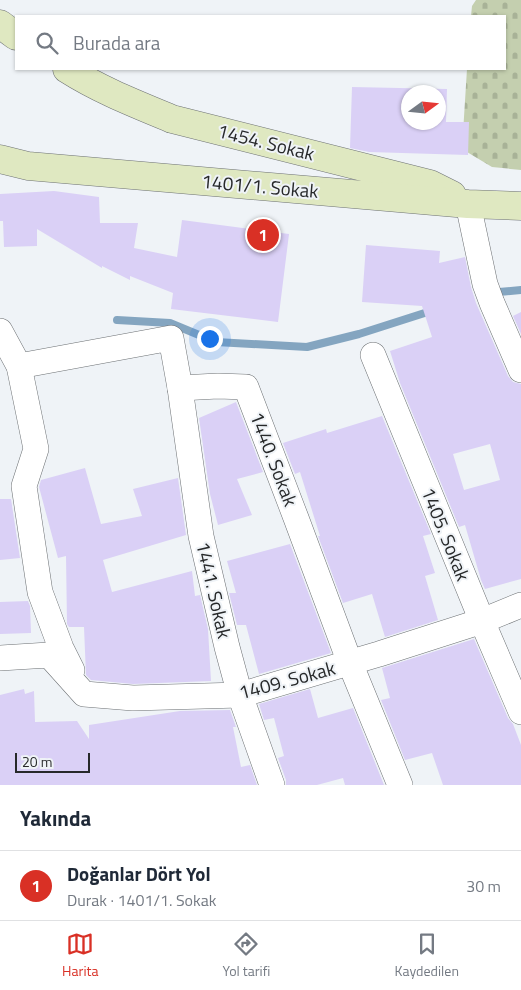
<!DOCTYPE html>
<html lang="tr">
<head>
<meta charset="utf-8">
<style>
	:root { --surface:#fff; --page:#f2f2f3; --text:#1f2937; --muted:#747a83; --line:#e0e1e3; --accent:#d93025 }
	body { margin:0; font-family:"Titillium Web",sans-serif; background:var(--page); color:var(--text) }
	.compass { position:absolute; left:401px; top:85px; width:45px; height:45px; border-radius:50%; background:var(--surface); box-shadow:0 1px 4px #0004; rotate:75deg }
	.scale { position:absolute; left:15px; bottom:12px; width:75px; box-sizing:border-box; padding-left:5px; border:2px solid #27292a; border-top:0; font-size:14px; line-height:18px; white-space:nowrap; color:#27292a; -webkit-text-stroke:4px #eff3f7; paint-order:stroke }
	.you { position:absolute; left:209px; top:338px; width:18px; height:18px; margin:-12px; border:4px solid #fff; border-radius:50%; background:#1a73e8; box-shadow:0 0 0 8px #1a73e833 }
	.badge { display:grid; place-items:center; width:32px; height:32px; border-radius:50%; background:var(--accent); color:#fff; font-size:16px; font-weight:700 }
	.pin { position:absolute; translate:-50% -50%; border:2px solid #fff; box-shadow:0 1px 5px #0006 }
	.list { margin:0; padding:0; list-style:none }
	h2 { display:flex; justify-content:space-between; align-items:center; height:65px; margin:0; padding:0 20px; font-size:21px }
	h2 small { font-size:16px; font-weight:400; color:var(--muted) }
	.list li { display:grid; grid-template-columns:32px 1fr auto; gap:15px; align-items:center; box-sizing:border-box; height:70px; padding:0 20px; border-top:1px solid var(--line) }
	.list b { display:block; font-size:19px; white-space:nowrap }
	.list p { margin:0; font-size:16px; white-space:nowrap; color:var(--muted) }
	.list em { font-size:16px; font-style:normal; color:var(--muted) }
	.icon { flex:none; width:28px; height:28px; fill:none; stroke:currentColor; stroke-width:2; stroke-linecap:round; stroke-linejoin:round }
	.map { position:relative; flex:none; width:521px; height:785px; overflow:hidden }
	.search { position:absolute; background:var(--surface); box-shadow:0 1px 4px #0004; left:15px; right:15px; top:15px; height:55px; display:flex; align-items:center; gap:12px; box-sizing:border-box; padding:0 18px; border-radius:0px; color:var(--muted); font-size:19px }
	.sheet { height:135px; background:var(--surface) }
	nav { display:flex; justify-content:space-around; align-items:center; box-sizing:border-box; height:70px; border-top:1px solid var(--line); background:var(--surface); font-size:14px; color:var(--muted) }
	nav a { display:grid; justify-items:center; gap:2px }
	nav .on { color:var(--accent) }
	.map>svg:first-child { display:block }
</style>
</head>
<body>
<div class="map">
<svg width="521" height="785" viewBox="0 0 521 785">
	<defs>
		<pattern id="cemetery-stones" width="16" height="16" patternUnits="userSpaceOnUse" patternTransform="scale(1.25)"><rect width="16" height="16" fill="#c4cfaf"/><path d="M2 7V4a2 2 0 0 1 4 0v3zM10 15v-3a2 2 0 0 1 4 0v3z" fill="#a8b297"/></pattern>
	</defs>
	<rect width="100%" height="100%" fill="#eff3f7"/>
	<polygon fill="url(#cemetery-stones)" points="476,0 521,0 521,170 492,167 462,149 467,69 505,69 505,16 471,16 472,6"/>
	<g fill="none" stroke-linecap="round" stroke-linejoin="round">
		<g stroke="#84a5c0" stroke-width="8">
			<polyline points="499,292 521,290"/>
			<polyline points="117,320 170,323 216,342 307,347 359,334 434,310"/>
		</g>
	</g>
	<g fill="#dad0f6" fill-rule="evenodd">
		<path d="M352,87L447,89L446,122H469L468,155L369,152L350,148ZM408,92H438V122H408Z"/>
		<polygon points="54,191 99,197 100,223 138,223 134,248 177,257 182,220 289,234 278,322 171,309 173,293 130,276 130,280 102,266 102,268 37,229 37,246 4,247 3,221 0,221 0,194"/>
		<path d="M366,245L440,251L439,263L465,257L471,287L476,303L508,376L513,382L521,384V579L485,589L481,580L465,525L459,527L400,383L390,351L432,337L422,306L362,302ZM490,444L500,480L464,490L453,454Z"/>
		<polygon points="521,312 521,334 513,316"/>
		<polygon points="236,402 263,472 237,479 252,515 218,525 210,494 199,418"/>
		<polygon points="382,416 431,534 423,536 435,573 425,576 438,620 385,637 372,594 343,603 318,536 320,536 300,472 295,474 283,443 326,429 327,433"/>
		<polygon points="85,468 101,524 142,516 133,489 178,478 186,535 103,560 112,592 192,571 195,596 200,595 208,629 211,681 133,684 91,680 86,675 84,627 69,627 67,624 66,556 58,558 39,487 41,480"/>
		<polygon points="0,499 11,499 20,558 0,560"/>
		<polygon points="290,544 331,653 259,674 246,625 237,625 229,593 236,593 227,561"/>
		<polygon points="28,601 30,606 31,633 0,634 0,602"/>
		<polygon points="474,639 508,718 513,724 521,745 521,785 443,785 432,753 405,760 381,700 390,698 382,668"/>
		<polygon points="24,689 25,694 34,691 35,722 77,721 89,739 89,725 180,711 230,710 236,727 233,727 241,767 250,765 257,785 0,785 0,695"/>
		<polygon points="310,689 318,718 353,708 384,785 345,785 343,778 317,785 286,785 286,780 278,758 284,756 274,718 264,720 259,704"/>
	</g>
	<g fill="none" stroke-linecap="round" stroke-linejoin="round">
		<g stroke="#6d7174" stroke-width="26">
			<g id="minor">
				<polyline points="468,204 485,284 492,303 521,370"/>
				<polyline points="0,331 19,366 36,449 24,486 40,592 61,648 72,670"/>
				<polyline points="373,355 482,621 521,712"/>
				<polyline points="19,366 171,338 180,388 218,386 246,387 296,518 350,663 400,785"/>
				<polyline points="180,388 201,536 227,647 240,695 272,785"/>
				<polyline points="0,658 49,655 84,694 133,698 240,695 379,654 482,621 521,605"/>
			</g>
		</g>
		<g stroke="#6d7174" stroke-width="29">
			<g id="secondary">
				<polyline points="0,24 16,36"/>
				<path d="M67,69C100,90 136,104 172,119L430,184L452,195"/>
				<polyline points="0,159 28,166 468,204 521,206"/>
			</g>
		</g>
		<use href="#minor" stroke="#fff" stroke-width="25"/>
		<use href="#secondary" stroke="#dfe8c1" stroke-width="28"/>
	</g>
	<g text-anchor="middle" stroke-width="4" stroke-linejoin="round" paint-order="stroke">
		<g font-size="19" fill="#27292a" stroke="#eff3f7">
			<text transform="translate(266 142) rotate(14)" y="7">1454. Sokak</text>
			<text transform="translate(260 186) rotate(5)" y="7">1401/1. Sokak</text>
			<text transform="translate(274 459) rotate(69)" y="7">1440. Sokak</text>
			<text transform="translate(446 534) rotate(68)" y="7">1405. Sokak</text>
			<text transform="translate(214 590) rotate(77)" y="7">1441. Sokak</text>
			<text transform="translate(287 680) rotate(-15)" y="7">1409. Sokak</text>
		</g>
	</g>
</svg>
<svg class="compass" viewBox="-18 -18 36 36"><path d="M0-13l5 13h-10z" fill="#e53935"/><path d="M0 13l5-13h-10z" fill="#747a83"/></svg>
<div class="scale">20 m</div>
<div class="you"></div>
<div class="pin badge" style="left:263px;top:235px">1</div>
<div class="search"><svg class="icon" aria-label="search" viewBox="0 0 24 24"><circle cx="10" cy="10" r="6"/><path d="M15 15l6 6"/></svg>Burada ara</div>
</div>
<section class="sheet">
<h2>Yakında<small></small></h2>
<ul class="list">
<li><span class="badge">1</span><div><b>Doğanlar Dört Yol</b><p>Durak · 1401/1. Sokak</p></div><em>30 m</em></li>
</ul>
</section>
<nav>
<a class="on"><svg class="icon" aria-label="map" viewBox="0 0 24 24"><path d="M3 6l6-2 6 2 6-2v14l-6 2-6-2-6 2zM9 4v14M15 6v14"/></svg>Harita</a>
<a><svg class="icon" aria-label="directions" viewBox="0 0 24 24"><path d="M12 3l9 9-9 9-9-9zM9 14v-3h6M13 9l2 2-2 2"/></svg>Yol tarifi</a>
<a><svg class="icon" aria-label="saved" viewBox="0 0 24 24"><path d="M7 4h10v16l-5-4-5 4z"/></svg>Kaydedilen</a>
</nav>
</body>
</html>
